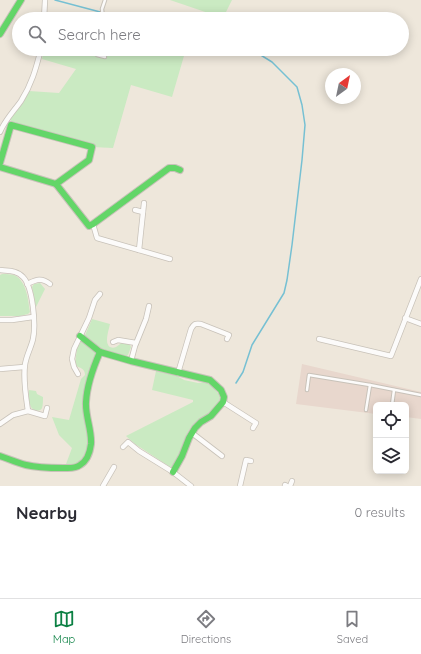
<!DOCTYPE html>
<html lang="en">
<head>
<meta charset="utf-8">
<style>
	:root { --surface:#fff; --page:#f2f2f3; --text:#2b2b33; --muted:#7c7c81; --line:#e1e1e2; --accent:#0b8043 }
	body { margin:0; font-family:Quicksand,sans-serif; background:var(--page); color:var(--text) }
	.controls { position:absolute; right:12px; bottom:12px; display:grid; overflow:hidden; border-radius:6px; box-shadow:0 2px 10px #0003 }
	.controls button { width:36px; height:36px; display:grid; place-items:center; padding:0; border:0; border-bottom:1px solid var(--line); background:var(--surface); color:var(--text); font:20px sans-serif }
	.compass { position:absolute; left:325px; top:68px; width:36px; height:36px; border-radius:50%; background:var(--surface); box-shadow:0 2px 10px #0003; rotate:33deg }
	.list { margin:0; padding:0; list-style:none }
	h2 { display:flex; justify-content:space-between; align-items:center; height:52px; margin:0; padding:0 16px; font-size:17px }
	h2 small { font-size:13px; font-weight:400; color:var(--muted) }
	.icon { flex:none; width:22px; height:22px; fill:none; stroke:currentColor; stroke-width:2; stroke-linecap:round; stroke-linejoin:round }
	.map { position:relative; flex:none; width:421px; height:486px; overflow:hidden }
	.search { position:absolute; background:var(--surface); box-shadow:0 2px 10px #0003; left:12px; right:12px; top:12px; height:44px; display:flex; align-items:center; gap:10px; box-sizing:border-box; padding:0 14px; border-radius:22px; color:var(--muted); font-size:15px }
	.sheet { height:112px; background:var(--surface) }
	nav { display:flex; justify-content:space-around; align-items:center; box-sizing:border-box; height:56px; border-top:1px solid var(--line); background:var(--surface); font-size:11px; color:var(--muted) }
	nav a { display:grid; justify-items:center; gap:2px }
	nav .on { color:var(--accent) }
	.map>svg:first-child { display:block }
</style>
</head>
<body>
<div class="map">
<svg width="421" height="486" viewBox="0 0 421 486">
	<rect width="100%" height="100%" fill="#eee7db"/>
	<polygon fill="#e8d7cd" points="302,364 421,392 421,419 406,417 406,405 376,405 376,414 296,404"/>
	<g fill="#caeac2">
		<polygon points="170,0 232,0 223,18"/>
		<polygon points="44,49 186,49 172,97 131,85 113,148 92,147 11,125 10,114 23,103 29,91 59,93 76,69 42,59"/>
		<path d="M2,274C6,274 11,274 14,275C27,281 28,300 30,312L28,314L20,316H0V275Z"/>
		<polygon points="40,283 45,289 36,307 32,287 34,284"/>
		<path d="M92,319L110,324C109,329 104,343 110,347C112,348 114,348 116,347C118,346 120,344 121,343H129L131,347L128,355L126,356C109,352 96,349 85,335L86,333Z"/>
		<path d="M83,341L96,352V354L84,391L88,436L87,448L83,457L77,463L74,465L66,464L72,448L59,435L52,417L69,420L81,379L85,375C85,370 82,368 78,367L75,364L77,348L81,342Z"/>
		<path d="M156,371L177,376L184,380L198,383L206,382L213,387L220,396C219,412 200,416 191,427C187,433 184,439 182,446C180,453 176,460 173,466L170,467L135,444L126,436L193,402V400L152,390Z"/>
		<path d="M29,390L36,391L37,394L43,397C43,400 43,405 42,408C40,412 33,411 31,407C29,403 28,395 29,390Z"/>
	</g>
	<g fill="none" stroke-linecap="round" stroke-linejoin="round">
		<g stroke="#76c0d3" stroke-width="1.5">
			<polyline points="55,0 104,13 138,19"/>
			<polyline points="236,383 243,372 252,345 284,293 287,280 292,245 302,160 305,125 302,105 297,87 272,62 251,49"/>
		</g>
		<g stroke="#c8c2b9" stroke-width="4.5">
			<g id="lane">
				<polyline points="103,19 102,9 105,0"/>
				<polyline points="97,49 95,53 97,55 105,57"/>
				<polyline points="307,390 309,375 370,385 421,395"/>
				<polyline points="392,405 394,390"/>
				<polyline points="366,410 370,385"/>
			</g>
		</g>
		<g stroke="#c8c2b9" stroke-width="6">
			<g id="street">
				<polyline points="44,19 45,0"/>
				<path d="M0,132C5,120 14,111 21,101C32,84 36,68 41,49"/>
				<polyline points="135,210 143,212"/>
				<polyline points="93,224 97,238 170,259"/>
				<polyline points="139,250 144,203"/>
				<path d="M0,270C8,271 17,270 23,277C33,287 36,325 33,339C31,348 26,356 25,365C23,380 26,397 28,411"/>
				<path d="M27,284C36,280 41,277 50,284"/>
				<polyline points="405,318 421,324"/>
				<polyline points="0,320 12,320 33,317"/>
				<polyline points="319,339 391,356 421,279"/>
				<polyline points="113,342 118,340 136,343"/>
				<polyline points="131,361 135,346 146,319 149,306"/>
				<polyline points="0,369 24,367"/>
				<path d="M178,373L191,329C194,324 195,323 201,324L229,335L227,339"/>
				<polyline points="78,374 74,367 72,359 74,349 89,318 95,300 100,294"/>
				<polyline points="223,402 256,423 253,428"/>
				<polyline points="0,424 13,415 28,411 45,416 47,408"/>
				<polyline points="192,433 222,456"/>
				<polyline points="123,447 128,442 139,451 173,472 191,486"/>
				<polyline points="285,485 287,486"/>
				<polyline points="103,486 114,467"/>
				<polyline points="240,486 246,460 251,461"/>
				<polyline points="290,486 292,481"/>
			</g>
		</g>
		<g stroke="#c8c2b9" stroke-width="8">
			<g id="fast">
				<polyline points="0,34 21,0"/>
				<polyline points="0,163 11,125 92,147 89,160 56,184 0,167"/>
				<polyline points="56,184 89,226 93,224 169,168 175,168 180,170"/>
				<polyline points="80,336 100,352 131,361 210,380 221,390 224,397 223,402 211,416 201,422 195,428 189,438 182,456 173,472"/>
				<path d="M0,456C9,459 17,463 26,465C38,468 50,468 63,468C69,468 75,469 80,465C87,461 90,452 91,444C92,430 85,416 86,402C87,384 93,368 100,352"/>
			</g>
		</g>
		<use href="#lane" stroke="#fcfbfa" stroke-width="2.5"/>
		<use href="#street" stroke="#fcfbfa" stroke-width="4.5"/>
		<use href="#fast" stroke="#63d668" stroke-width="6"/>
	</g>
</svg>
<div class="controls">
<button><svg class="icon" aria-label="locate" viewBox="0 0 24 24"><circle cx="12" cy="12" r="6"/><path d="M12 2v4M12 18v4M2 12h4M18 12h4"/></svg></button>
<button><svg class="icon" aria-label="layers" viewBox="0 0 24 24"><path d="M12 4l9 5-9 5-9-5zM3 14l9 5 9-5"/></svg></button>
</div>
<svg class="compass" viewBox="-18 -18 36 36"><path d="M0-13l5 13h-10z" fill="#e53935"/><path d="M0 13l5-13h-10z" fill="#7c7c81"/></svg>
<div class="search"><svg class="icon" aria-label="search" viewBox="0 0 24 24"><circle cx="10" cy="10" r="6"/><path d="M15 15l6 6"/></svg>Search here</div>
</div>
<section class="sheet">
<h2>Nearby<small>0 results</small></h2>
<ul class="list">
</ul>
</section>
<nav>
<a class="on"><svg class="icon" aria-label="map" viewBox="0 0 24 24"><path d="M3 6l6-2 6 2 6-2v14l-6 2-6-2-6 2zM9 4v14M15 6v14"/></svg>Map</a>
<a><svg class="icon" aria-label="directions" viewBox="0 0 24 24"><path d="M12 3l9 9-9 9-9-9zM9 14v-3h6M13 9l2 2-2 2"/></svg>Directions</a>
<a><svg class="icon" aria-label="saved" viewBox="0 0 24 24"><path d="M7 4h10v16l-5-4-5 4z"/></svg>Saved</a>
</nav>
</body>
</html>
